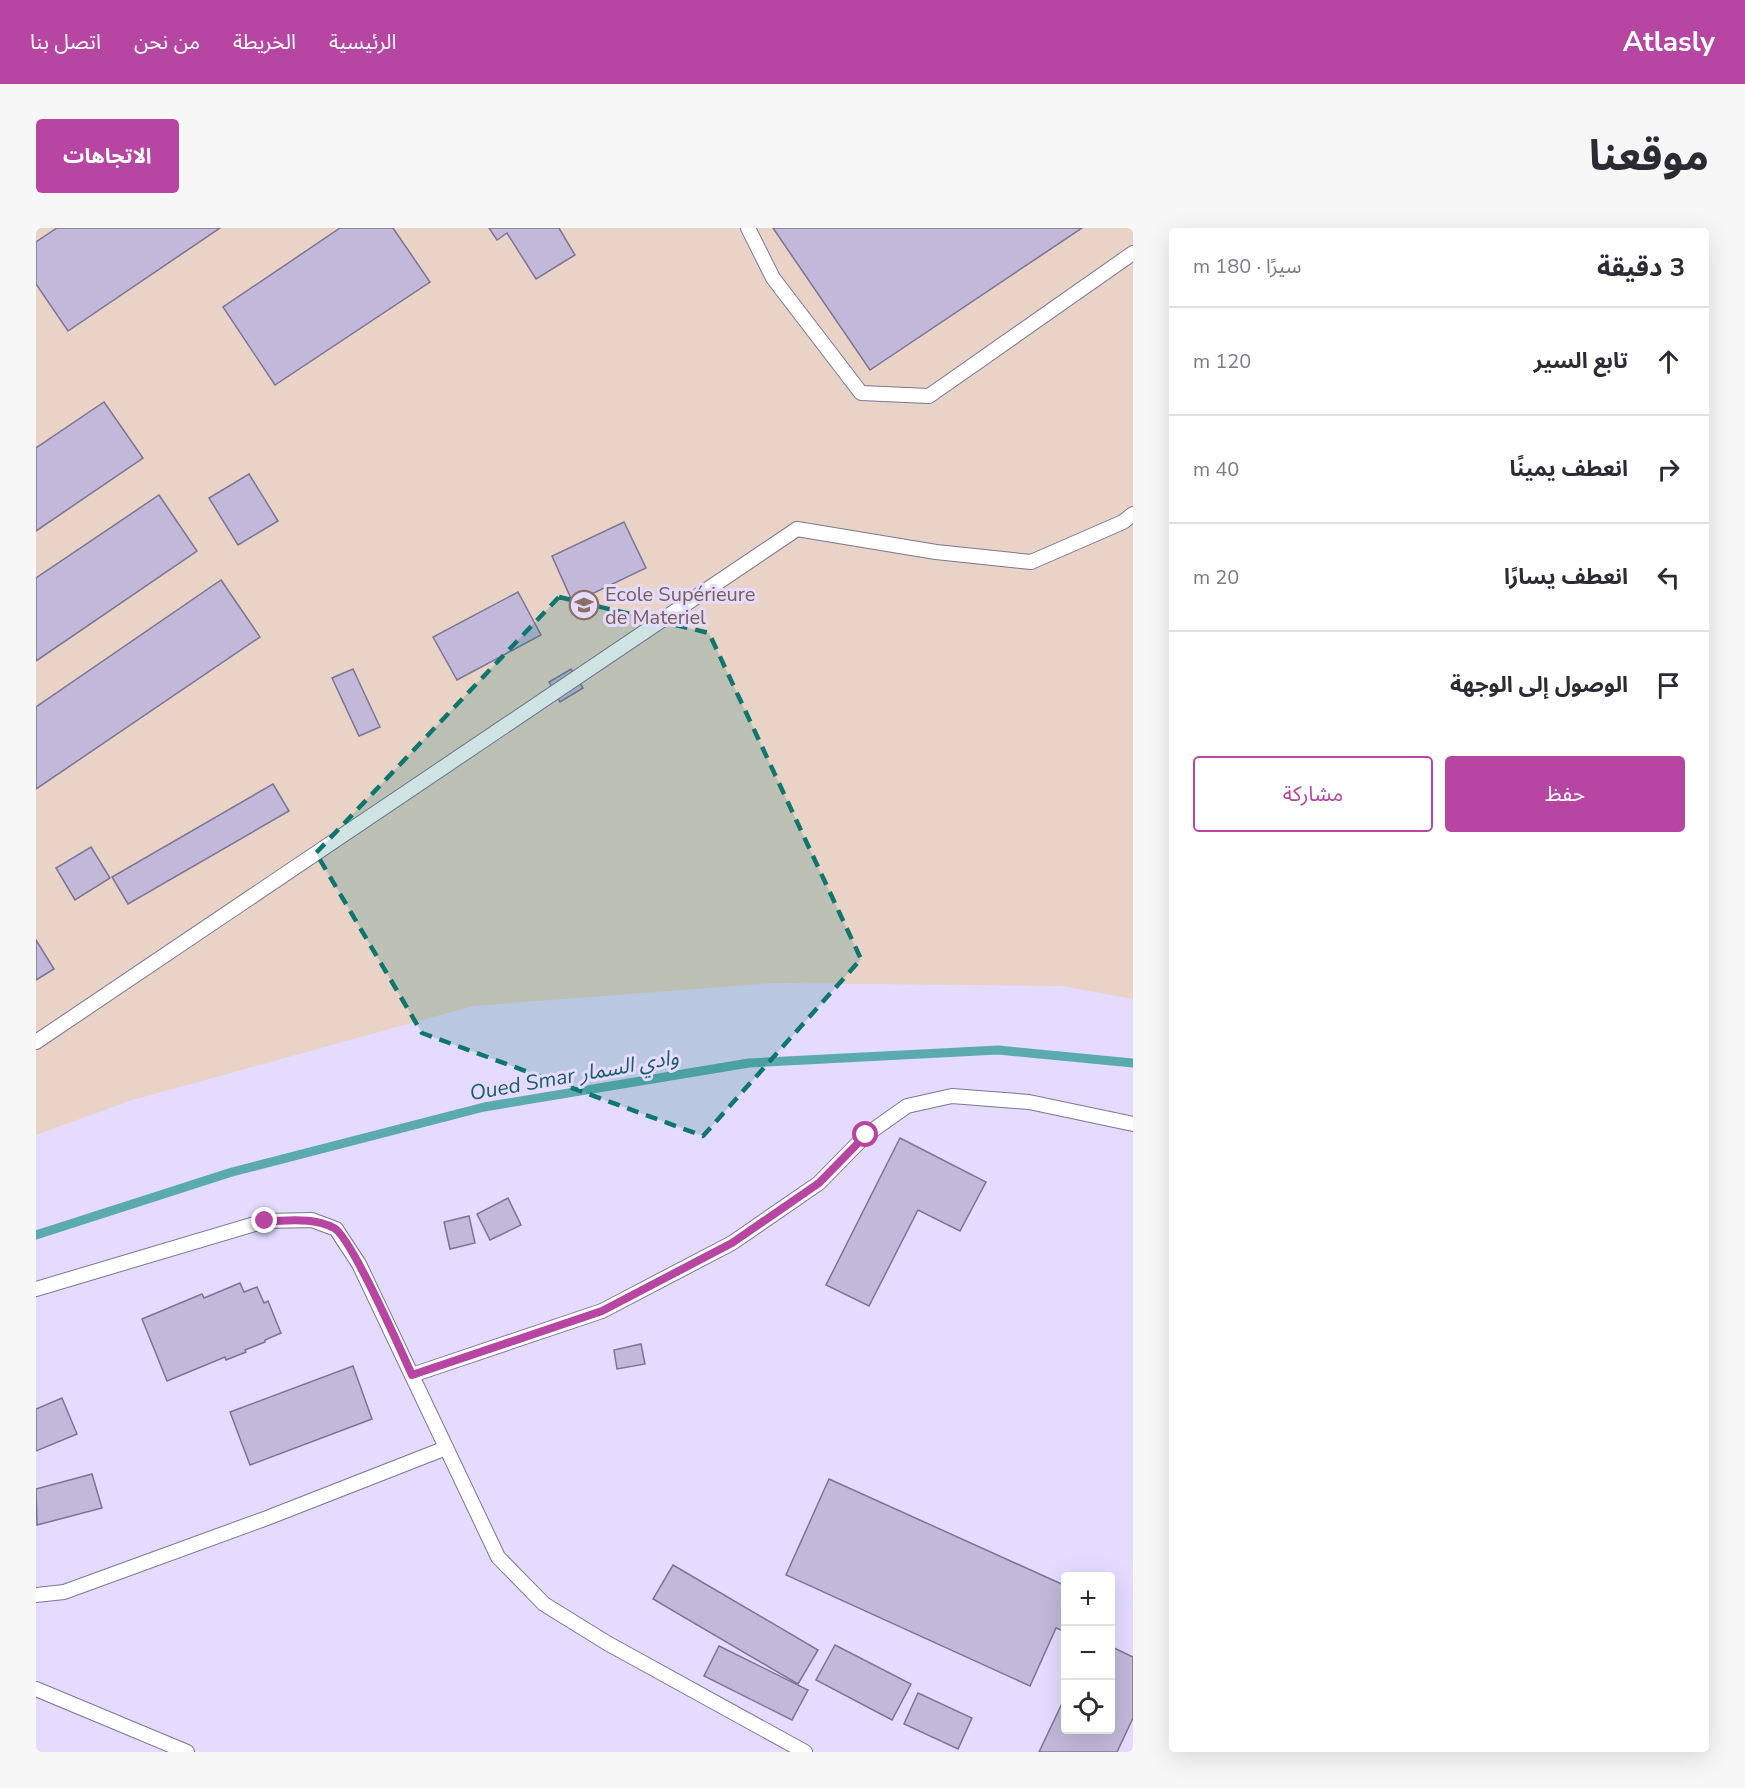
<!DOCTYPE html>
<html lang="ar">
<head>
<meta charset="utf-8">
<style>
	:root { --surface:#fff; --page:#f7f7f7; --text:#2b2b33; --muted:#7c7c81; --line:#e1e1e2; --accent:#b646a2 }
	body { margin:0; font-family:"Nunito Sans","Noto Sans Arabic",sans-serif; background:var(--page); color:var(--text); direction:rtl }
	.controls { position:absolute; right:18px; bottom:18px; display:grid; overflow:hidden; border-radius:6px; box-shadow:0 6px 24px #0002 }
	.controls button { width:54px; height:54px; display:grid; place-items:center; padding:0; border:0; border-bottom:2px solid var(--line); background:var(--surface); color:var(--text); font:30px sans-serif }
	.stop { position:absolute; width:18px; height:18px; margin:-14px; border:4px solid #b646a2; border-radius:50%; background:#fff }
	.stop.end { background:#b646a2; border-color:#fff; box-shadow:0 2px 6px #0008 }
	.list { margin:0; padding:0; list-style:none }
	h2 { display:flex; justify-content:space-between; align-items:center; height:78px; margin:0; padding:0 24px; font-size:26px }
	h2 small { font-size:20px; font-weight:400; color:var(--muted) }
	.list li { display:grid; grid-template-columns:39px 1fr auto; gap:18px; align-items:center; box-sizing:border-box; height:108px; padding:0 24px; border-top:2px solid var(--line) }
	.list b { display:block; font-size:22px; white-space:nowrap }
	.list em { font-size:20px; font-style:normal; color:var(--muted) }
	.actions { display:flex; gap:12px; padding:18px 24px }
	.actions a { flex:1; padding:14px 0; border:2px solid var(--accent); border-radius:6px; text-align:center; font-size:21px; color:var(--accent) }
	.actions .main { background:var(--accent); color:#fff }
	.icon { flex:none; width:33px; height:33px; fill:none; stroke:currentColor; stroke-width:2; stroke-linecap:round; stroke-linejoin:round }
	.map { position:relative; flex:none; width:1097px; height:1524px; overflow:hidden; direction:ltr; border-radius:6px }
	header { display:flex; align-items:center; gap:36px; box-sizing:border-box; height:84px; padding:0 30px; background:var(--accent); color:#fff }
	header strong { font-size:28px }
	nav { display:flex; gap:33px; margin-inline-start:auto; font-size:21px }
	.intro { display:flex; align-items:center; justify-content:space-between; box-sizing:border-box; height:144px; padding:0 36px }
	h1 { margin:0; font-size:42px }
	.button { padding:15px 27px; border-radius:6px; background:var(--accent); color:#fff; font-size:21px; font-weight:700 }
	main { display:flex; gap:36px; padding:0 36px }
	aside { flex:1; background:var(--surface); border-radius:6px; box-shadow:0 6px 24px #0002 }
	.map>svg:first-child { display:block }
</style>
</head>
<body>
<header>
<strong>Atlasly</strong>
<nav><a>الرئيسية</a><a>الخريطة</a><a>من نحن</a><a>اتصل بنا</a></nav>
</header>
<div class="intro"><h1>موقعنا</h1><a class="button">الاتجاهات</a></div>
<main>
<aside>
<h2>3 دقيقة<small>سيرًا · 180 m</small></h2>
<ul class="list">
<li><svg class="icon" aria-label="ahead" viewBox="0 0 24 24"><path d="M12 20V5M6 11l6-6 6 6"/></svg><div><b>تابع السير</b></div><em>120 m</em></li>
<li><svg class="icon" aria-label="right" viewBox="0 0 24 24"><path d="M7 20v-9h11M14 6l5 5-5 5"/></svg><div><b>انعطف يمينًا</b></div><em>40 m</em></li>
<li><svg class="icon" aria-label="left" viewBox="0 0 24 24"><path d="M17 20v-9H6M10 6l-5 5 5 5"/></svg><div><b>انعطف يسارًا</b></div><em>20 m</em></li>
<li><svg class="icon" aria-label="arrive" viewBox="0 0 24 24"><path d="M6 21V4h12l-3 4 3 4H6"/></svg><div><b>الوصول إلى الوجهة</b></div></li>
</ul>
<div class="actions"><a class="main">حفظ</a><a>مشاركة</a></div>
</aside>
<div class="map">
<svg width="1097" height="1524" viewBox="0 0 1097 1524">
	<rect width="100%" height="100%" fill="#e4dbfe"/>
	<polygon fill="#e8d3c6" points="0,0 1097,0 1097,771 1026,758 737,755 437,778 93,873 0,907"/>
	<g fill="none" stroke-linecap="round" stroke-linejoin="round">
		<polyline stroke="#5babae" stroke-width="9" points="0,1007 196,944 448,879 713,835 962,822 1097,835"/>
	</g>
	<g fill="#c1b8da" stroke="#7d7494" stroke-width="1.5">
		<polygon points="21,0 184,0 32,103 0,56 0,14"/>
		<polygon points="304,0 357,0 394,54 239,157 187,79"/>
		<polygon points="453,0 523,0 539,27 500,51 471,5 461,12"/>
		<polygon points="737,0 1046,0 834,142"/>
		<polygon points="68,174 107,230 0,303 0,220"/>
		<polygon points="213,246 242,293 202,317 173,270"/>
		<polygon points="123,267 161,323 0,433 0,350"/>
		<polygon points="588,294 610,340 537,375 516,328"/>
		<polygon points="185,352 224,409 0,561 0,479"/>
		<polygon points="482,364 505,407 421,452 397,409"/>
		<polygon points="317,441 344,499 323,508 296,450"/>
		<polygon points="535,441 547,460 524,474 513,454"/>
		<polygon points="237,556 253,583 92,676 76,649"/>
		<polygon points="55,619 74,650 39,672 20,640"/>
		<polygon points="0,712 18,741 0,752"/>
		<polygon points="864,910 950,954 924,1003 882,982 833,1078 790,1057"/>
		<polygon points="472,970 485,997 454,1012 441,986"/>
		<polygon points="433,988 439,1015 414,1021 408,994"/>
		<polygon points="204,1055 208,1064 221,1059 228,1075 232,1073 245,1105 229,1112 229,1114 209,1122 210,1124 190,1132 189,1129 131,1153 106,1091 166,1066 168,1070"/>
		<polygon points="605,1116 609,1136 581,1141 578,1122"/>
		<polygon points="317,1138 336,1191 214,1237 194,1184"/>
		<polygon points="26,1170 41,1206 0,1223 0,1181"/>
		<polygon points="56,1246 66,1280 1,1297 0,1261"/>
		<polygon points="793,1251 1030,1358 1030,1404 1020,1400 994,1458 750,1347"/>
		<polygon points="637,1337 782,1422 762,1456 617,1371"/>
		<polygon points="799,1417 875,1456 856,1492 780,1452"/>
		<polygon points="683,1418 772,1462 756,1492 668,1448"/>
		<polygon points="1074,1418 1097,1429 1097,1490 1081,1524 1003,1524 1030,1467 1030,1502 1074,1502"/>
		<polygon points="882,1465 936,1490 922,1521 868,1496"/>
	</g>
	<g fill="none" stroke-linecap="round" stroke-linejoin="round">
		<g stroke="#7e7595" stroke-width="16">
			<g id="lane">
				<polyline points="712,0 737,50 825,165 893,168 1097,25"/>
				<polyline points="0,814 761,301 900,324 995,334 1087,294 1097,286"/>
				<polyline points="0,1061 229,993 276,992 300,1001 323,1036 462,1329 508,1376 571,1415 769,1524"/>
				<polyline points="376,1147 566,1083 696,1015 783,955 830,907 871,878 916,868 993,874 1097,896"/>
				<polyline points="0,1367 28,1364 231,1290 410,1220"/>
				<polyline points="0,1461 151,1524"/>
			</g>
		</g>
		<use href="#lane" stroke="#fff" stroke-width="14"/>
	</g>
	<g fill="none" stroke-linecap="round" stroke-linejoin="round">
		<path stroke="#b646a2" stroke-width="8" d="M229,993C253,993 277,989 298,1000C315,1009 365,1123 376,1147L566,1083L696,1015L783,955L830,907"/>
	</g>
	<path fill="#0f766e" fill-opacity="0.2" stroke="#0f766e" stroke-width="4.5" stroke-dasharray="12 8" stroke-linejoin="round" d="M523,369L673,405L825,731L667,908L386,805L280,625Z"/>
	<defs>
		<g id="university-ring" transform="scale(1.5)"><circle r="9.5" fill="#e4dbfe" stroke="#8d6e63" stroke-width="1.5"/><path d="M0-5L7-2L0 1L-7-2ZM-4 1L0 2.5L4 1V4Q0 6-4 4Z" fill="#8d6e63"/></g>
	</defs>
	<g fill-rule="evenodd">
		<use href="#university-ring" x="548" y="377"/>
	</g>
	<g text-anchor="middle" stroke-width="6" stroke-linejoin="round" paint-order="stroke">
		<g font-size="20" fill="#785e54" stroke="#e4dbfe" text-anchor="start">
			<text x="569" y="373">Ecole Supérieure<tspan x="569" dy="23">de Materiel</tspan></text>
		</g>
		<g font-size="21" font-style="italic" fill="#1a5e60" stroke="#e4dbfe">
			<text transform="translate(538 847) rotate(-10)" y="7">Oued Smar وادي السمار</text>
		</g>
	</g>
</svg>
<div class="controls">
<button>+</button>
<button>−</button>
<button><svg class="icon" aria-label="locate" viewBox="0 0 24 24"><circle cx="12" cy="12" r="6"/><path d="M12 2v4M12 18v4M2 12h4M18 12h4"/></svg></button>
</div>
<div class="stop" style="left:830px;top:907px"></div>
<div class="stop end" style="left:229px;top:993px"></div>
</div>
</main>
</body>
</html>
